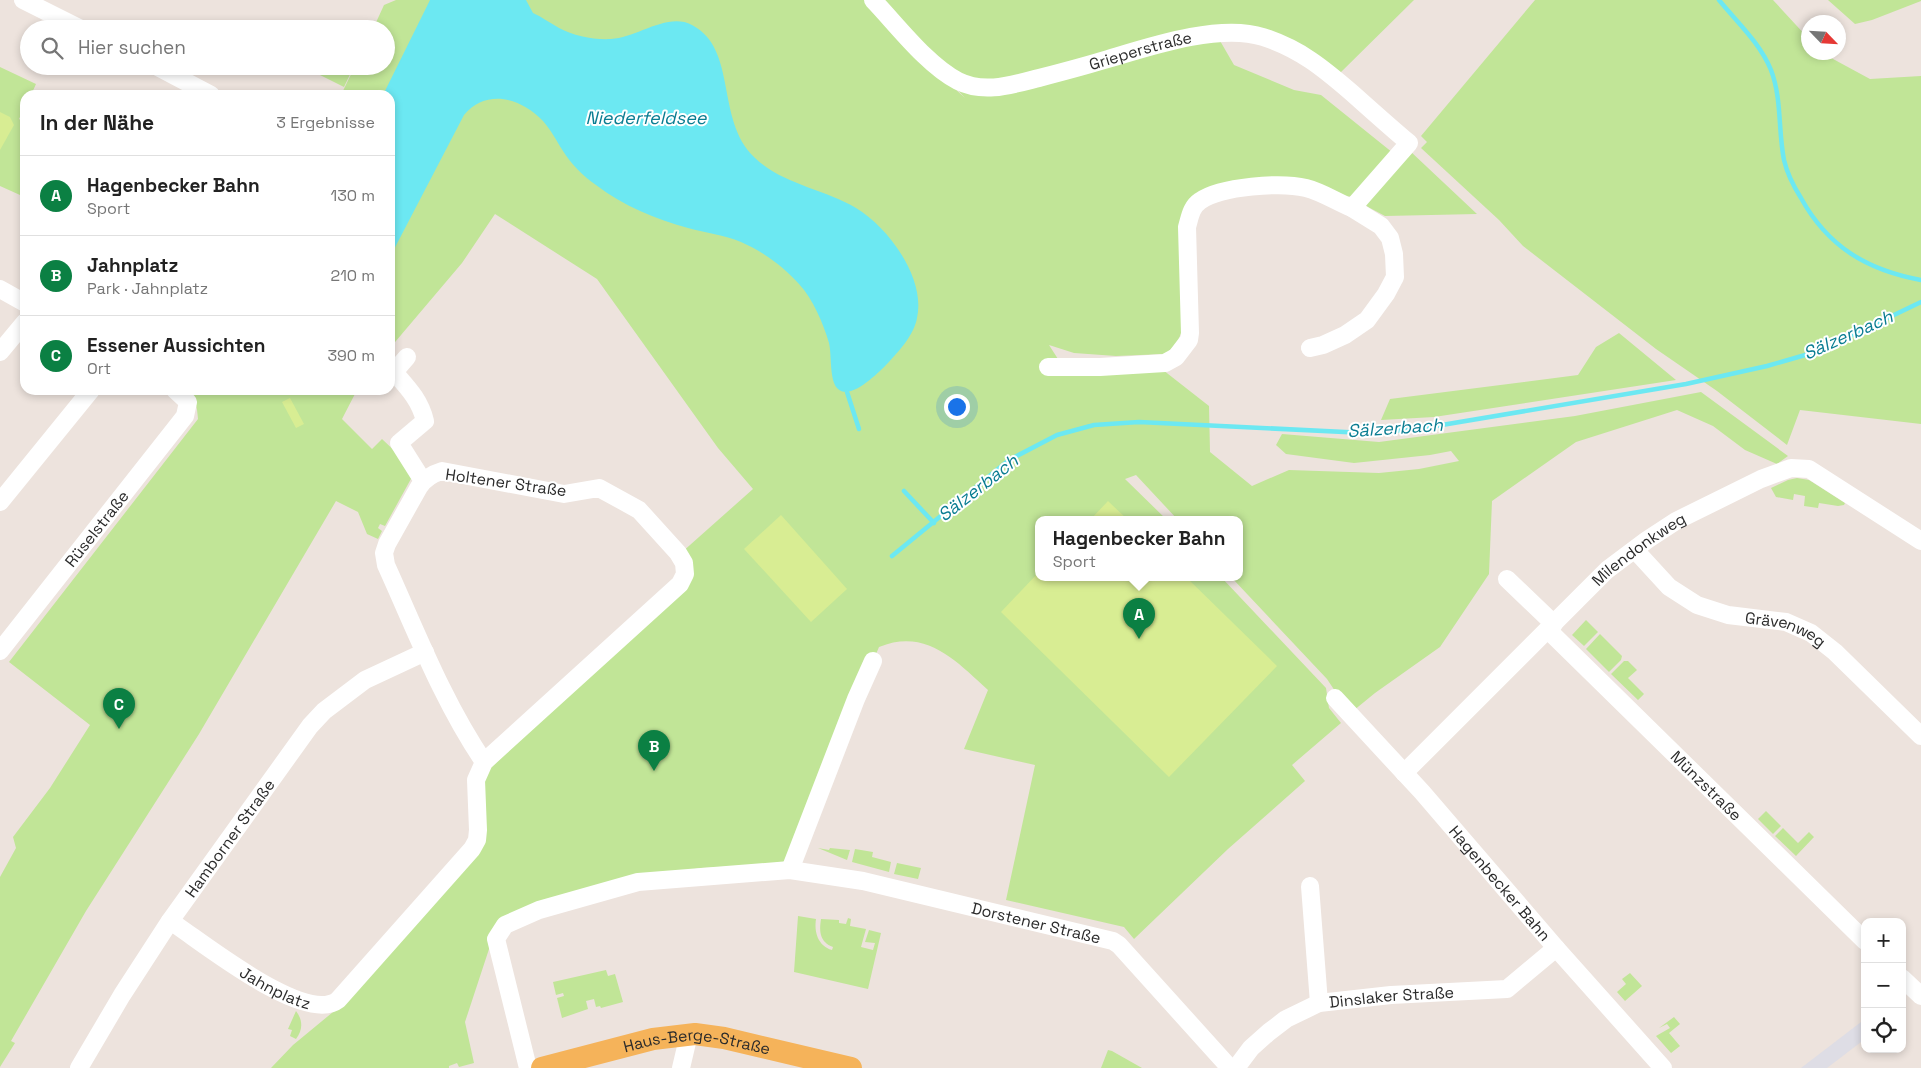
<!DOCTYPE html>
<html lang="de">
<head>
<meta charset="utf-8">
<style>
	:root { --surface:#fff; --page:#f2f2f2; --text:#222; --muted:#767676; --line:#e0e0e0; --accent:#0b8043 }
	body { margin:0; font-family:"Space Grotesk",sans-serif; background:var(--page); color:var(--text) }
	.controls { position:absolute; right:15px; bottom:15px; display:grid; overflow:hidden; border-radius:10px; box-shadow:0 2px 8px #0003 }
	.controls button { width:45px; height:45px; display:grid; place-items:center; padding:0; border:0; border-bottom:1px solid var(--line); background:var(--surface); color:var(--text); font:25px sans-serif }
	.compass { position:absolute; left:1801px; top:15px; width:45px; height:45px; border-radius:50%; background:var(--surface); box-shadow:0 2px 8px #0003; rotate:115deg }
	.you { position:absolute; left:956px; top:406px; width:18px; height:18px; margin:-12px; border:4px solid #fff; border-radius:50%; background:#1a73e8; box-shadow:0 0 0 8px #1a73e833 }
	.badge { display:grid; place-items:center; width:32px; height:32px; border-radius:50%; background:var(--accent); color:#fff; font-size:16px; font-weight:700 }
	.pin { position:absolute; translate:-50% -41px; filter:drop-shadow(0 1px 2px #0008) }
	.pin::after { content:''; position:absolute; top:26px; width:18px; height:15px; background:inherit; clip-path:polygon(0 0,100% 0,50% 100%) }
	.popup { position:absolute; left:1035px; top:516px; width:208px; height:65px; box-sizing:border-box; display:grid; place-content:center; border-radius:10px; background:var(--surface); filter:drop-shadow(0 1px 4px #0005); font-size:16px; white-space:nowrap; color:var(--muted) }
	.popup b { font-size:19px; color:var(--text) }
	.popup::after { content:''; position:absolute; left:50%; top:100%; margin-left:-10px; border:10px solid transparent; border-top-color:var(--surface) }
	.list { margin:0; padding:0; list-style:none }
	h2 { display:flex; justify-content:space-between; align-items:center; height:65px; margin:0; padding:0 20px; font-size:21px }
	h2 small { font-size:16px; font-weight:400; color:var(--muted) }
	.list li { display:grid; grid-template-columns:32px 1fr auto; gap:15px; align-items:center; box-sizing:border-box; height:80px; padding:0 20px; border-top:1px solid var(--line) }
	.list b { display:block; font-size:19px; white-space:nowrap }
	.list p { margin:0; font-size:16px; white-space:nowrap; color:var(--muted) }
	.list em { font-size:16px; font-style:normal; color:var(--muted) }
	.icon { flex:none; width:28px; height:28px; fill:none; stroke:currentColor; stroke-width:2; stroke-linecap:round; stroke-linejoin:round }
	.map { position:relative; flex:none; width:1921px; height:1068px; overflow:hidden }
	.search { position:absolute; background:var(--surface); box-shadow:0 2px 8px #0003; left:20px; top:20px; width:375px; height:55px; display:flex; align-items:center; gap:12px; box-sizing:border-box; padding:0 18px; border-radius:28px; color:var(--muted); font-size:19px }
	.panel { position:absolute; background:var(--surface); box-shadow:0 2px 8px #0003; left:20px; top:90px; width:375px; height:305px; border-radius:15px }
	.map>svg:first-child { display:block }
</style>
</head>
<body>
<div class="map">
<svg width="1921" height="1068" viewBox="0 0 1921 1068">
	<rect width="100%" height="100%" fill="#ede3dd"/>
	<polygon fill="#dedde5" points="1865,1019 1865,1039 1827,1068 1801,1068"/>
	<g fill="#c1e597">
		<path d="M396,0H865L904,42L965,98L876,0H1414L1339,74L1285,40L1219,39L1234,65L1294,90L1321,95L1398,157L1410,151L1477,214L1385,216L1368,207L1355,196L1343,197L1319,187L1190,201L1183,329L1176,345L1165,354L1116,356L1074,353L1049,345L1067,373L1163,370L1209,406L1210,452L1252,486L1289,470L1379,473L1419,469L1459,461L1451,451L1430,455L1354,463L1286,454L1276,445L1282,434L1379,442L1575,416L1701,392L1788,456L1777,464L1745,450L1713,426L1677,410L1576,442L1492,501L1489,574L1440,647L1375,693L1353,711L1339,697L1327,679L1232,578H1239V520H1178L1136,475L1125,479L1167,520H1039V578H1222L1326,688L1329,708L1341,723L1292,765L1305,781L1228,849L1134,939L1124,927L1006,900L1035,765L964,749L988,690C955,660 926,628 879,647L789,864L700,868L637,880L541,907L491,943L465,1022L474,1063L459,1067L457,1063L449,1066V1068H271L293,1045L333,1012L474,850L479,779L681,586V553L753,489L718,448L597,279L495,214L462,263L390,348V95H341L355,66H386V29H373L384,5Z"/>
		<polygon points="1535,0 1773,0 1808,38 1808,52 1822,53 1870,79 1921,76 1921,424 1800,410 1787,445 1717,391 1656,349 1523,246 1499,220 1421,148 1427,142 1421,136"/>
		<polygon points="1828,0 1921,0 1921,1 1872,20 1855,24"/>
		<polygon points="302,66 354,66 344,87"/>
		<polygon points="0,67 36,84 31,95 25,95 25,107 19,119 25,123 25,187 20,195 0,186"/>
		<polygon points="1619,333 1676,380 1434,417 1381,420 1390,399 1578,375 1596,347"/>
		<path d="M186,390H357L342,419L372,449L382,439L401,457L412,477L385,526L380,524L378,528L382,531L378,539L367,534L358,512L336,501L199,734L86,911L11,1041L15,1043L0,1067V877L16,848L13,837L50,788L90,725L9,662L198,419C197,406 196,399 186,390Z"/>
		<polygon points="1797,478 1809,480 1845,503 1844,505 1838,506 1819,503 1818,508 1804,506 1805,496 1794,494 1793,500 1776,497 1771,488 1788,480"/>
		<polygon points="1586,620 1598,632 1584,646 1572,635"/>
		<polygon points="1600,634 1622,656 1621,660 1609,672 1586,649"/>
		<polygon points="1624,661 1628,661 1637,670 1628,678 1644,694 1638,700 1611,674"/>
		<polygon points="1766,811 1781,826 1773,834 1758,819"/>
		<polygon points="1783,828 1798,843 1809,832 1814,837 1796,856 1775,836"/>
		<polygon points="818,848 829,850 830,848 850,850 847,860"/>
		<polygon points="855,849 873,852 872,857 891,862 889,872 852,862"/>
		<polygon points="897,863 921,868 918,879 894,874"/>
		<path d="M798,916L816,919C814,932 818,946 832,950L833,947C820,942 819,932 821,919L839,920V923L846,924L848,918L851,919L850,926L866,929L861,947L873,950L875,943L865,942L869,930L881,933L868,989L794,972Z"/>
		<polygon points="606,970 608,976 615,974 623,1002 601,1008 600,1006 596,1007 594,999 586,1001 588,1009 562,1018 557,998 564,996 563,993 556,995 553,982"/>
		<polygon points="1630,973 1642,986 1625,1001 1617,992 1626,984 1622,979"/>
		<path d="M296,1011C303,1020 303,1030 296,1039L290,1036L292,1030L288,1029Z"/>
		<polygon points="1674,1017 1680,1024 1669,1033 1680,1046 1671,1053 1656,1036 1670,1028 1667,1024 1659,1028"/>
		<polygon points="1108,1050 1112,1051 1142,1068 1101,1068"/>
	</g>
	<g fill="#d8ed93">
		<polygon points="0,112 10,117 14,125 0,150"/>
		<polygon points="290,398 304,424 296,428 282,402"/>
		<polygon points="1108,501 1128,520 1090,520"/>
		<polygon points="781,515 847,589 811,622 744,549"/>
		<polygon points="1039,572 1039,578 1187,578 1277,666 1169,777 1001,612"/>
	</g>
	<path fill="#6ce8f2" d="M430,0H526L533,13C542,17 550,23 559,28C574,36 594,40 611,39C637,38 667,12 692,25C738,49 715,119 754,157C781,184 824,189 856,208C888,227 926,278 917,318C914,335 899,351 888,363C879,372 851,401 838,389C829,381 832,355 829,343C823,323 813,299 799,284C784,267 762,251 741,242C724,235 706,233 688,228C656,219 623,206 596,185C583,176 571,164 563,151C556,140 551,130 543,121C521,98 487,88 464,115L390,257V95H383Z"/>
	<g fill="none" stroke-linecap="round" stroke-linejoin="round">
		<g stroke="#6ce8f2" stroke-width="4.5">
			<path d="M1719,0C1737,22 1760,43 1771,70C1782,99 1778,130 1784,160C1787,173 1794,187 1801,198C1828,247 1867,270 1921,280"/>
			<polyline points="847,392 859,429"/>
			<polyline points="904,491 934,523"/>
			<polyline points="892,556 1009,460 1057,435 1094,425 1139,422 1365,433 1418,429 1686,384 1767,366 1819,351 1921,302"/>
		</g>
		<g stroke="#fff" stroke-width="18">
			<polyline points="23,0 81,29"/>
			<path id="s1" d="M873,0C897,25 927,65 958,81C984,94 1011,85 1039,78C1062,72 1085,66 1108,59C1151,46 1220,23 1263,37C1300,49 1323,68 1352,93C1371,110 1390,127 1409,143L1352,208C1337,202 1322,192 1306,188C1282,182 1221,186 1200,201C1191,207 1190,217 1187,227L1190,333L1189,340L1176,357L1165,363L1100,367H1048"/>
			<polyline points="156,66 211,95"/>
			<polyline points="0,289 25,303"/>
			<polyline points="1310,348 1323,345 1345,335 1367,320 1386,294 1395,277 1394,254 1390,238 1381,226 1352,208"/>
			<polyline points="0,352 25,322"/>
			<path d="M407,357L394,372C408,388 420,400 425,421L399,443L423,481"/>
			<polyline points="0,502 91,390"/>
			<path id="s2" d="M1635,550L1669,587L1697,605L1728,615L1786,622L1811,633L1835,652L1921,736"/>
			<polyline points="1507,579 1554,624"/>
			<path id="s3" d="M1548,630L1865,941"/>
			<path id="s4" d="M0,651L185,416L188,402L175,390"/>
			<path id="s5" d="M1335,698L1422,792L1556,948L1663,1068"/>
			<path id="s6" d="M1404,773L1607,570L1647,540L1676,521L1761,479L1791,468L1809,469L1921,541"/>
			<polyline points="790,870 856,699 873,661"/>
			<polyline points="1310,886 1319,1003"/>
			<path id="s7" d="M170,921C200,940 305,1026 338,1000L472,849L477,840L478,830L476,780L484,762L680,584L685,574L684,563L678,553L639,510L599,488L564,494L442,471C432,474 425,478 419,487L387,544L384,553L386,565C416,631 443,702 484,762"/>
			<polyline points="1902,978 1921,996"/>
			<path id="s8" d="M79,1068L122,995L170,921L310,726L324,711L365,680L425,652"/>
			<path id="s9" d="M528,1068L496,939L505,925L539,910L638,882L790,870L863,881L1113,941L1119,945L1230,1068"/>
			<polyline points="681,1068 689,1034"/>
			<path id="s10" d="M1236,1068L1251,1048L1269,1032L1286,1019L1319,1003L1391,995L1507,989L1556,948"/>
		</g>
		<path stroke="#f5b35a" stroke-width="22" id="s11" d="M542,1068L653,1039L695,1034L724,1038L851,1068"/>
	</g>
	<g text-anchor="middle" stroke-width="4" stroke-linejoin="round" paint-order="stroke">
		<g font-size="16" fill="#2b2b2b" stroke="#fff">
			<text dy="6" stroke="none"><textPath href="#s1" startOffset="306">Grieperstraße</textPath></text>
			<text transform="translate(506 482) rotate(8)" y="6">Holtener Straße</text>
			<text dy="6" stroke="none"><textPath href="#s4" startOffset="156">Rüselstraße</textPath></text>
			<text dy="6" stroke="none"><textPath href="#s6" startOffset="325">Milendonkweg</textPath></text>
			<text dy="6" stroke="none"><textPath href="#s2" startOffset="176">Grävenweg</textPath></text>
			<text dy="6" stroke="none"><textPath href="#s3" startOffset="222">Münzstraße</textPath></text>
			<text dy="6" stroke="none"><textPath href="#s8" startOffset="275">Hamborner Straße</textPath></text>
			<text dy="6" stroke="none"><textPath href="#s5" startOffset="248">Hagenbecker Bahn</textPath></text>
			<text dy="6" stroke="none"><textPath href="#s9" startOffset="694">Dorstener Straße</textPath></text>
			<text dy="6" stroke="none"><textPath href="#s7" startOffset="125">Jahnplatz</textPath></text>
			<text dy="6" stroke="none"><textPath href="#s10" startOffset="180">Dinslaker Straße</textPath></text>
			<text dy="6" stroke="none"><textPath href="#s11" startOffset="159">Haus-Berge-Straße</textPath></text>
		</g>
		<g font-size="18" font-style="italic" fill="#0a7d92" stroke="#fff">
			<text x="646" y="124">Niederfeldsee</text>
			<text transform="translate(1848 335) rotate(-24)" y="6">Sälzerbach</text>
			<text transform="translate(1395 428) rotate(-4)" y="6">Sälzerbach</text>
			<text transform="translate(978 488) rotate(-38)" y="6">Sälzerbach</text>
		</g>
	</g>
</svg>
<div class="controls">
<button>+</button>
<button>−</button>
<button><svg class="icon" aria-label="locate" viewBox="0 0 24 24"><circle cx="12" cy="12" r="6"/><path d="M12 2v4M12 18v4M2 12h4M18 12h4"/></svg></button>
</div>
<svg class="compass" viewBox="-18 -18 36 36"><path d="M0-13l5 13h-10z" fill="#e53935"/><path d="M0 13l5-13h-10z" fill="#767676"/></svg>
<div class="you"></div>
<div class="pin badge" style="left:1139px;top:639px">A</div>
<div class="popup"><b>Hagenbecker Bahn</b>Sport</div>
<div class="pin badge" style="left:654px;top:771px">B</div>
<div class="pin badge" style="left:119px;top:729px">C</div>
<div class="search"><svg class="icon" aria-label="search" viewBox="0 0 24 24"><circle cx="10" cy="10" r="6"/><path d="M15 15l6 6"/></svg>Hier suchen</div>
<section class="panel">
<h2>In der Nähe<small>3 Ergebnisse</small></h2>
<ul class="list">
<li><span class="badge">A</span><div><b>Hagenbecker Bahn</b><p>Sport</p></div><em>130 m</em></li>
<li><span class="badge">B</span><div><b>Jahnplatz</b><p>Park · Jahnplatz</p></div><em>210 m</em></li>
<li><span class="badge">C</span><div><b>Essener Aussichten</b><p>Ort</p></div><em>390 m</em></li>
</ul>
</section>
</div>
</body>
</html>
